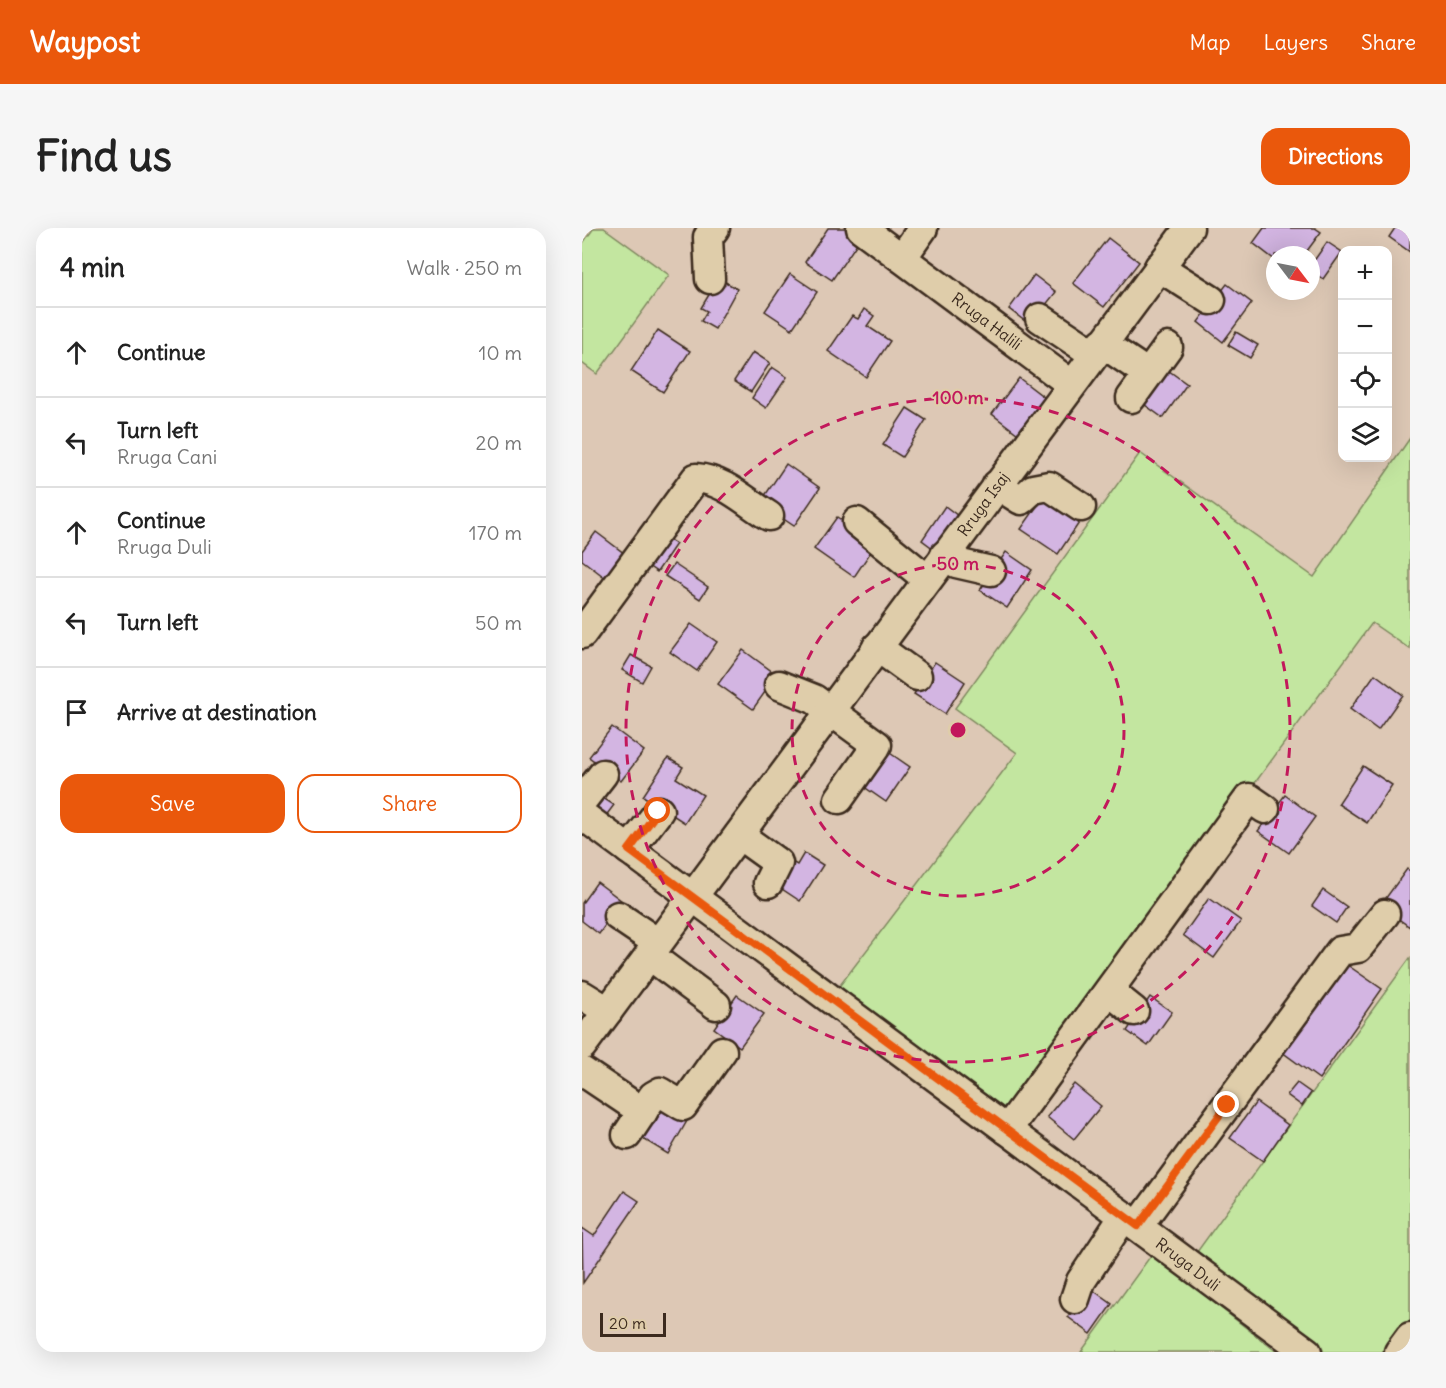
<!DOCTYPE html>
<html lang="en">
<head>
<meta charset="utf-8">
<style>
	:root { --surface:#fff; --page:#f6f6f6; --text:#222; --muted:#767676; --line:#e0e0e0; --accent:#ea580c }
	body { margin:0; font-family:Delius,sans-serif; background:var(--page); color:var(--text) }
	.controls { position:absolute; right:18px; top:18px; display:grid; overflow:hidden; border-radius:12px; box-shadow:0 6px 24px #0002 }
	.controls button { width:54px; height:54px; display:grid; place-items:center; padding:0; border:0; border-bottom:2px solid var(--line); background:var(--surface); color:var(--text); font:30px sans-serif }
	.compass { position:absolute; left:684px; top:18px; width:54px; height:54px; border-radius:50%; background:var(--surface); box-shadow:0 6px 24px #0002; rotate:122deg }
	.scale { position:absolute; left:18px; bottom:15px; width:66px; box-sizing:border-box; padding-left:6px; border:3px solid #3b2a1e; border-top:0; font-size:16px; line-height:21px; white-space:nowrap; color:#3b2a1e; -webkit-text-stroke:4px #dfcdaa; paint-order:stroke }
	.stop { position:absolute; width:18px; height:18px; margin:-14px; border:4px solid #ea580c; border-radius:50%; background:#fff }
	.stop.end { background:#ea580c; border-color:#fff; box-shadow:0 2px 6px #0008 }
	.list { margin:0; padding:0; list-style:none }
	h2 { display:flex; justify-content:space-between; align-items:center; height:78px; margin:0; padding:0 24px; font-size:26px }
	h2 small { font-size:20px; font-weight:400; color:var(--muted) }
	.list li { display:grid; grid-template-columns:39px 1fr auto; gap:18px; align-items:center; box-sizing:border-box; height:90px; padding:0 24px; border-top:2px solid var(--line) }
	.list b { display:block; font-size:22px; white-space:nowrap }
	.list p { margin:0; font-size:20px; white-space:nowrap; color:var(--muted) }
	.list em { font-size:20px; font-style:normal; color:var(--muted) }
	.actions { display:flex; gap:12px; padding:18px 24px }
	.actions a { flex:1; padding:14px 0; border:2px solid var(--accent); border-radius:18px; text-align:center; font-size:21px; color:var(--accent) }
	.actions .main { background:var(--accent); color:#fff }
	.icon { flex:none; width:33px; height:33px; fill:none; stroke:currentColor; stroke-width:2; stroke-linecap:round; stroke-linejoin:round }
	.map { position:relative; flex:none; width:828px; height:1124px; overflow:hidden; border-radius:18px }
	header { display:flex; align-items:center; gap:36px; box-sizing:border-box; height:84px; padding:0 30px; background:var(--accent); color:#fff }
	header strong { font-size:28px }
	nav { display:flex; gap:33px; margin-inline-start:auto; font-size:21px }
	.intro { display:flex; align-items:center; justify-content:space-between; box-sizing:border-box; height:144px; padding:0 36px }
	h1 { margin:0; font-size:42px }
	.button { padding:15px 27px; border-radius:18px; background:var(--accent); color:#fff; font-size:21px; font-weight:700 }
	main { display:flex; gap:36px; padding:0 36px }
	aside { flex:1; background:var(--surface); border-radius:18px; box-shadow:0 6px 24px #0002 }
	.map>svg:first-child { display:block }
</style>
</head>
<body>
<header>
<strong>Waypost</strong>
<nav><a>Map</a><a>Layers</a><a>Share</a></nav>
</header>
<div class="intro"><h1>Find us</h1><a class="button">Directions</a></div>
<main>
<aside>
<h2>4 min<small>Walk · 250 m</small></h2>
<ul class="list">
<li><svg class="icon" aria-label="ahead" viewBox="0 0 24 24"><path d="M12 20V5M6 11l6-6 6 6"/></svg><div><b>Continue</b></div><em>10 m</em></li>
<li><svg class="icon" aria-label="left" viewBox="0 0 24 24"><path d="M17 20v-9H6M10 6l-5 5 5 5"/></svg><div><b>Turn left</b><p>Rruga Cani</p></div><em>20 m</em></li>
<li><svg class="icon" aria-label="ahead" viewBox="0 0 24 24"><path d="M12 20V5M6 11l6-6 6 6"/></svg><div><b>Continue</b><p>Rruga Duli</p></div><em>170 m</em></li>
<li><svg class="icon" aria-label="left" viewBox="0 0 24 24"><path d="M17 20v-9H6M10 6l-5 5 5 5"/></svg><div><b>Turn left</b></div><em>50 m</em></li>
<li><svg class="icon" aria-label="arrive" viewBox="0 0 24 24"><path d="M6 21V4h12l-3 4 3 4H6"/></svg><div><b>Arrive at destination</b></div></li>
</ul>
<div class="actions"><a class="main">Save</a><a>Share</a></div>
</aside>
<div class="map">
<svg width="828" height="1124" viewBox="0 0 828 1124">
	<rect width="100%" height="100%" fill="#ddc8b5"/>
	<filter id="ink" filterUnits="userSpaceOnUse"><feTurbulence type="fractalNoise" baseFrequency=".0167" numOctaves="2"/><feDisplacementMap in="SourceGraphic" scale="12" xChannelSelector="R" yChannelSelector="G"/><feConvolveMatrix kernelMatrix="1 2 1 2 8 2 1 2 1" color-interpolation-filters="sRGB"/></filter>
	<g filter="url(#ink)">
		<g fill="#c3e6a0" stroke="#7f885f" stroke-width="1.5">
			<polygon points="12,0 22,0 87,47 15,146 0,135 0,16"/>
			<polygon points="828,210 828,421 790,395 435,880 427,886 252,765 435,525 373,480 558,225 732,349"/>
			<polygon points="828,730 828,1103 813,1124 735,1124 612,1028"/>
			<polygon points="570,1026 695,1124 499,1124"/>
		</g>
		<g fill="#d3b5e2" stroke="#3b2a1e" stroke-width="1.5">
			<polygon points="246,0 263,0 278,11 250,52 223,34"/>
			<polygon points="682,0 733,0 739,4 722,27 693,27 693,32 671,15"/>
			<polygon points="813,0 828,0 828,24 807,9"/>
			<polygon points="526,10 557,34 522,79 491,55"/>
			<polygon points="745,14 760,24 741,51 729,43 729,37"/>
			<polygon points="208,46 235,64 210,101 183,83"/>
			<polygon points="452,47 474,64 448,97 427,81"/>
			<polygon points="137,50 155,61 133,101 119,93 125,83 119,80"/>
			<polygon points="645,56 670,75 641,114 616,94"/>
			<polygon points="282,81 292,88 285,98 308,113 284,149 246,123 270,88 276,91"/>
			<polygon points="76,102 108,123 81,164 49,143"/>
			<polygon points="654,104 676,117 668,130 646,117"/>
			<polygon points="171,124 188,135 169,164 152,153"/>
			<polygon points="190,139 205,149 184,180 170,170"/>
			<polygon points="583,140 605,156 581,190 559,174"/>
			<polygon points="437,150 467,173 440,209 410,186"/>
			<polygon points="325,180 344,192 320,229 301,217"/>
			<polygon points="204,236 238,260 212,298 178,275"/>
			<polygon points="463,267 499,292 476,326 439,301"/>
			<polygon points="363,278 380,291 356,324 340,312"/>
			<polygon points="255,289 294,316 272,349 232,321"/>
			<polygon points="14,304 43,326 25,351 0,332 0,323"/>
			<polygon points="81,308 94,316 75,344 63,336"/>
			<polygon points="424,324 450,342 425,380 398,362"/>
			<polygon points="92,336 126,359 118,371 83,348"/>
			<polygon points="109,396 135,414 115,443 88,424"/>
			<polygon points="161,422 195,447 171,481 136,456"/>
			<polygon points="49,427 69,438 60,454 40,442"/>
			<polygon points="353,434 383,454 363,486 332,466"/>
			<polygon points="793,446 821,467 796,502 768,481"/>
			<polygon points="30,499 62,523 39,553 7,529"/>
			<polygon points="302,521 328,539 304,574 278,556"/>
			<polygon points="86,530 101,539 94,550 121,567 103,595 61,568"/>
			<polygon points="781,538 810,557 785,595 756,576"/>
			<polygon points="703,567 733,589 707,625 676,603"/>
			<polygon points="18,568 32,577 20,593 7,584"/>
			<polygon points="222,625 241,637 218,673 191,655 207,632 215,637"/>
			<polygon points="825,641 828,643 828,699 798,678"/>
			<polygon points="15,654 40,673 17,706 0,693 0,675"/>
			<polygon points="741,662 765,679 754,695 730,678"/>
			<polygon points="627,670 659,693 632,730 601,707"/>
			<polygon points="758,732 800,761 737,851 696,821"/>
			<polygon points="155,767 182,786 158,819 132,800"/>
			<polygon points="568,769 590,784 566,818 545,803"/>
			<polygon points="715,855 729,865 720,878 705,867"/>
			<polygon points="492,856 519,878 492,911 465,889"/>
			<polygon points="82,869 109,886 86,926 58,909"/>
			<polygon points="674,874 706,897 681,933 648,910"/>
			<polygon points="42,963 57,973 1,1055 0,1000 12,1008"/>
			<polygon points="508,1060 530,1076 509,1106 486,1089"/>
		</g>
		<g fill="none" stroke-linecap="round" stroke-linejoin="round">
			<g stroke="#3b2a1e" stroke-width="33">
				<g id="minor">
					<polyline points="279,0 489,156"/>
					<polyline points="320,30 341,0"/>
					<polyline points="577,39 629,72"/>
					<polyline points="128,51 126,9 133,0"/>
					<polyline points="458,90 512,126"/>
					<polyline points="520,115 566,146"/>
					<polyline points="549,170 586,119"/>
					<polyline points="415,257 439,272 451,261 467,258 499,279"/>
					<polyline points="275,294 345,351"/>
					<polyline points="363,327 374,335 409,343"/>
					<path d="M0,406L114,250C142,252 164,274 187,288"/>
					<polyline points="295,419 335,448"/>
					<polyline points="197,457 232,471 295,517 257,571"/>
					<polyline points="0,573 21,546"/>
					<polyline points="0,587 725,1124"/>
					<polyline points="157,607 196,635 186,655"/>
					<polyline points="47,622 77,583"/>
					<polyline points="36,688 76,715"/>
					<polyline points="67,727 134,777"/>
					<polyline points="527,763 552,783"/>
					<polyline points="0,767 26,783"/>
					<polyline points="0,818 607,0"/>
					<polyline points="0,843 61,884"/>
					<polyline points="425,902 667,570 683,581"/>
					<polyline points="45,907 71,868 78,864 101,878 140,823"/>
					<polyline points="556,998 758,723 776,720 803,686"/>
					<polyline points="493,1071 499,1053 542,988"/>
					<polyline points="817,1124 828,1109"/>
				</g>
			</g>
			<use href="#minor" stroke="#dfcdaa" stroke-width="28"/>
		</g>
	</g>
	<g fill="none" stroke-linecap="round" stroke-linejoin="round" filter="url(#ink)">
		<polyline stroke="#ea580c" stroke-width="8" points="76,583 47,622 556,998 645,877"/>
	</g>
	<g fill="none" stroke="#c2185b" stroke-width="3" stroke-dasharray="10 8">
		<circle cx="376" cy="502" r="166"/>
		<circle cx="376" cy="502" r="332"/>
	</g>
	<g text-anchor="middle" stroke-width="4.5" stroke-linejoin="round" paint-order="stroke">
		<g font-size="16" fill="#3b2a1e" stroke="#dfcdaa">
			<text transform="translate(405 93) rotate(37)" y="6">Rruga Halili</text>
			<text transform="translate(401 276) rotate(-54)" y="6">Rruga Isaj</text>
			<text transform="translate(606 1036) rotate(37)" y="6">Rruga Duli</text>
		</g>
	</g>
	<circle cx="376" cy="502" r="9" fill="#c2185b" stroke="#dfcdaa" stroke-width="3"/>
	<g font-size="18" text-anchor="middle" font-weight="bold" fill="#c2185b" stroke="#dfcdaa" stroke-width="4.5" stroke-linejoin="round" paint-order="stroke">
		<text x="376" y="176">100 m</text>
		<text x="376" y="342">50 m</text>
	</g>
</svg>
<div class="controls">
<button>+</button>
<button>−</button>
<button><svg class="icon" aria-label="locate" viewBox="0 0 24 24"><circle cx="12" cy="12" r="6"/><path d="M12 2v4M12 18v4M2 12h4M18 12h4"/></svg></button>
<button><svg class="icon" aria-label="layers" viewBox="0 0 24 24"><path d="M12 4l9 5-9 5-9-5zM3 14l9 5 9-5"/></svg></button>
</div>
<svg class="compass" viewBox="-18 -18 36 36"><path d="M0-13l5 13h-10z" fill="#e53935"/><path d="M0 13l5-13h-10z" fill="#767676"/></svg>
<div class="scale">20 m</div>
<div class="stop" style="left:76px;top:583px"></div>
<div class="stop end" style="left:645px;top:877px"></div>
</div>
</main>
</body>
</html>
